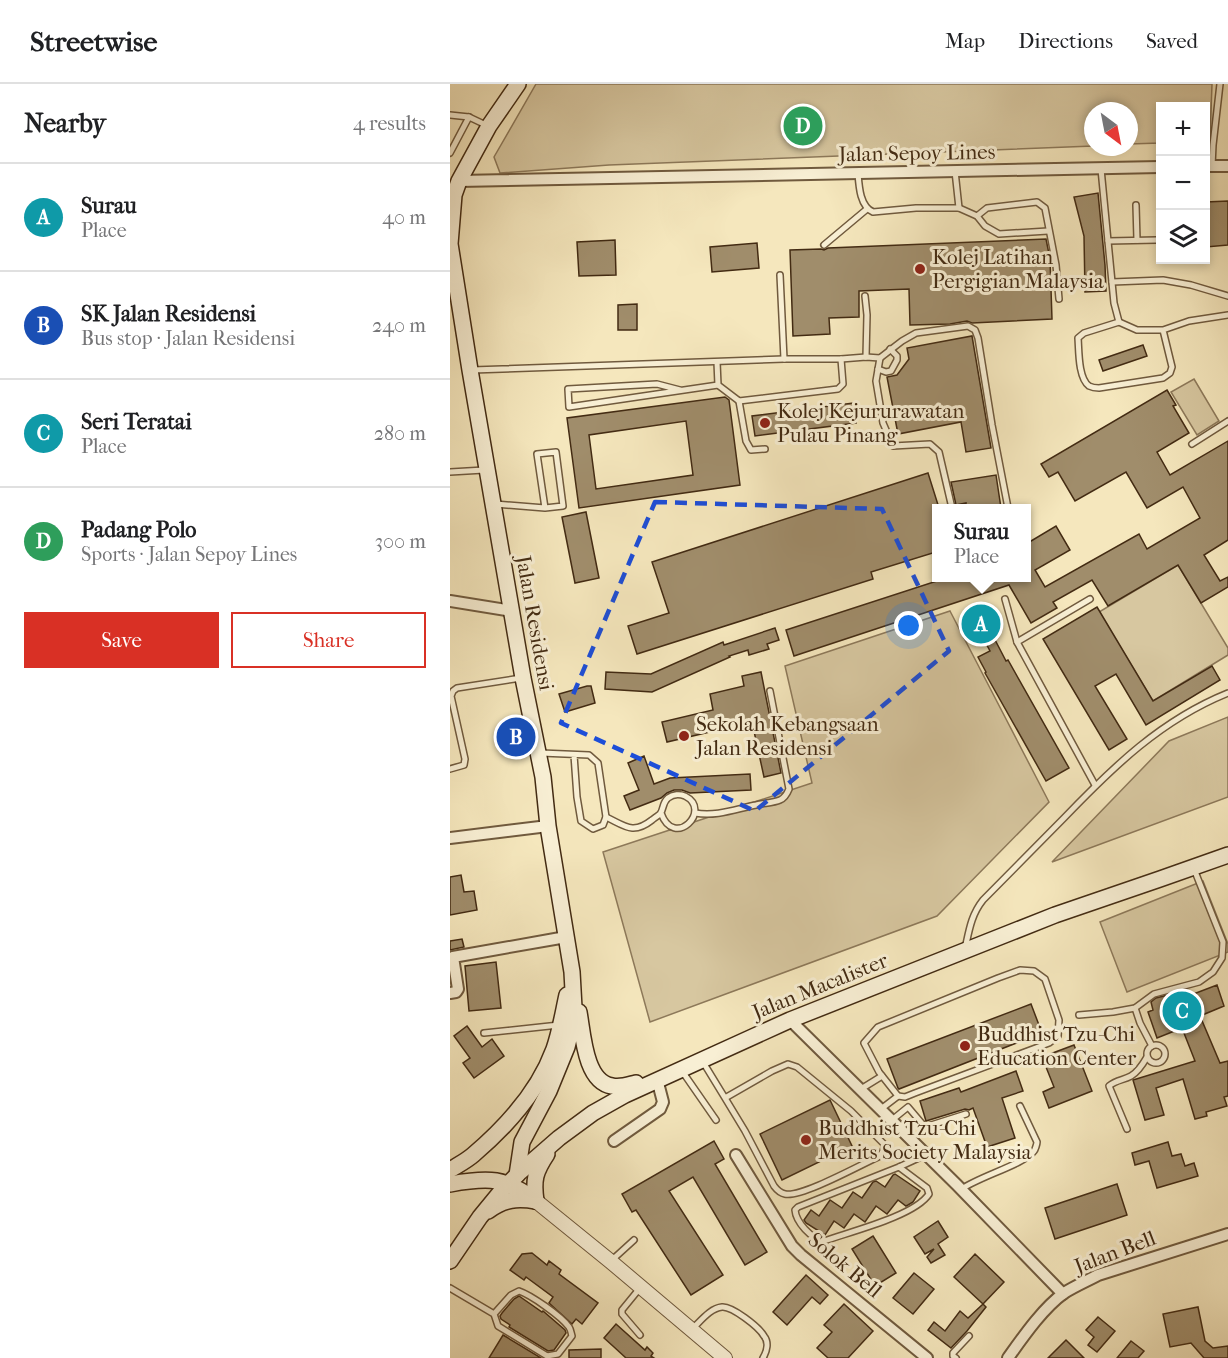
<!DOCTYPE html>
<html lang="en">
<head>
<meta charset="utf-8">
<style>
	:root { --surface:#fff; --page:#f2f2f2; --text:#202124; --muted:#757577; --line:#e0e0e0; --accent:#d93025 }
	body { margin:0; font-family:"IM FELL French Canon",serif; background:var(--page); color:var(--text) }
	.controls { position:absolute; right:18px; top:18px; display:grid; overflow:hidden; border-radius:0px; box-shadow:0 3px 9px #0003 }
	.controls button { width:54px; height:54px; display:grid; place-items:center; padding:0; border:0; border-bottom:2px solid var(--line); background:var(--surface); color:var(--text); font:30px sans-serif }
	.compass { position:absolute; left:634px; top:18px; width:54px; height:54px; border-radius:50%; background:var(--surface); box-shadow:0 3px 9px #0003; rotate:148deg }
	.you { position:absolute; left:459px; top:542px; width:21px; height:21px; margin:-15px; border:4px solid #fff; border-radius:50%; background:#1a73e8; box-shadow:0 0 0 9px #1a73e833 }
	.badge { display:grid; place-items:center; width:39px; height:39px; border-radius:50%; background:var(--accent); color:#fff; font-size:20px; font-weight:700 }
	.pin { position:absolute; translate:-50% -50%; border:3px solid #fff; box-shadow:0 2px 6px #0006 }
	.popup { position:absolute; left:482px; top:420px; width:99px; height:78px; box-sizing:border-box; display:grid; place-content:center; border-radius:0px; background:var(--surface); filter:drop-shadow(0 2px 4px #0005); font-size:20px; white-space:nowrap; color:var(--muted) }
	.popup b { font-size:22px; color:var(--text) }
	.popup::after { content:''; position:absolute; left:50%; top:100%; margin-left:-12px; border:12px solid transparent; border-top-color:var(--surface) }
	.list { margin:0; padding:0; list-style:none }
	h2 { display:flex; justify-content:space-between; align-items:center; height:78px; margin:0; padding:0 24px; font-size:26px }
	h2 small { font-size:20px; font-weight:400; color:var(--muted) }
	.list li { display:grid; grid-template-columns:39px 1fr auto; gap:18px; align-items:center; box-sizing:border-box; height:108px; padding:0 24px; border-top:2px solid var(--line) }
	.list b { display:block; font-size:22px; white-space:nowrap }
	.list p { margin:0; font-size:20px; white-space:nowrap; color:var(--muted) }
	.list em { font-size:20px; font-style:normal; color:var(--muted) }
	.actions { display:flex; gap:12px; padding:18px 24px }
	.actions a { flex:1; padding:14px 0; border:2px solid var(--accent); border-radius:0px; text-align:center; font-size:21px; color:var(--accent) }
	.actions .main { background:var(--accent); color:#fff }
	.icon { flex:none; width:33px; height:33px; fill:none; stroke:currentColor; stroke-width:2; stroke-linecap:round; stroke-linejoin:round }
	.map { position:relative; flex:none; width:778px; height:1274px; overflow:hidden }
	header { display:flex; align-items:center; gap:36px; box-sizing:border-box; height:84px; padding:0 30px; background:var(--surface); border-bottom:2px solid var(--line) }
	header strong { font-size:28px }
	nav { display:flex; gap:33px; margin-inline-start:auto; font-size:21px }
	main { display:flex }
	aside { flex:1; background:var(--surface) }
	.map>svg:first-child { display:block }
</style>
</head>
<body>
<header>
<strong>Streetwise</strong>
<nav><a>Map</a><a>Directions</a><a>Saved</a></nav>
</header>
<main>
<aside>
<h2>Nearby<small>4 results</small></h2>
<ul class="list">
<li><span class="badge" style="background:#0f9aa8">A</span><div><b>Surau</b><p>Place</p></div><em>40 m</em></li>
<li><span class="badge" style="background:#1a4fb4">B</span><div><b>SK Jalan Residensi</b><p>Bus stop · Jalan Residensi</p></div><em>240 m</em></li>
<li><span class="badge" style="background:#0f9aa8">C</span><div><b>Seri Teratai</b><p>Place</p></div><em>280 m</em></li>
<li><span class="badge" style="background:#2e9e5b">D</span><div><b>Padang Polo</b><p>Sports · Jalan Sepoy Lines</p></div><em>300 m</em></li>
</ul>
<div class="actions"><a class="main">Save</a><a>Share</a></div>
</aside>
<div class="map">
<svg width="778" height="1274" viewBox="0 0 778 1274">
	<rect width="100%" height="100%" fill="#f5e7bd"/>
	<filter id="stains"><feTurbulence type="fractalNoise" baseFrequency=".00333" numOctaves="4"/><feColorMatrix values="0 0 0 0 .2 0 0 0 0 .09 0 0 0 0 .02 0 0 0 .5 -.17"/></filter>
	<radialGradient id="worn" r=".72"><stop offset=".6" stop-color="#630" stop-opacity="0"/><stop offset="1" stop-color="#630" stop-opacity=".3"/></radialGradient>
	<g fill="#d7c7a0" stroke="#8d795a" stroke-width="1.5">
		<polygon points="86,0 762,0 760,56 756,57 756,22 710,22 710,59 679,60 679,27 643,27 643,62 159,81 50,89 44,73"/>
		<polygon points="744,295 769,337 747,351 721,308"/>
		<polygon points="728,481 778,564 778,571 703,617 649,528"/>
		<polygon points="500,527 599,718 487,832 200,938 153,768 362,699 335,582"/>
		<polygon points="778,633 778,713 602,778 719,657"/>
		<polygon points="753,797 778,860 778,868 677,908 650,838"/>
	</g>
	<g fill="#a08d6b" stroke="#432b13" stroke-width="1.5" fill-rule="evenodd">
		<polygon points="648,109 655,181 656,207 635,208 634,152 624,113"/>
		<polygon points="778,117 778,161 756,163 756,118"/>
		<polygon points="596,155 600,175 602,235 522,239 517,237 500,240 460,241 459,205 409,207 409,233 379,234 380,250 343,252 340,166 371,165 374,166 378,164"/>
		<polygon points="165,156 166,191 129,192 127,158"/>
		<polygon points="307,159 309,184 262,188 260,163"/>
		<polygon points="187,220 187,246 168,246 168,221"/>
		<polygon points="522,252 541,364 516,368 511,338 448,350 437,293 447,291 459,275 457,264"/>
		<polygon points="693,261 697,272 653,287 649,276"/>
		<polygon points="717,306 726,321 723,322 739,349 707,368 720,391 778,357 778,456 754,471 770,497 778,493 778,503 751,519 728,481 658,522 642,496 603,518 607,524 581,539 559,501 344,572 336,546 496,494 576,494 576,460 606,442 620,466 585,486 595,503 689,450 697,465 750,434 733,403 697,424 676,388 625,417 608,388 599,393 591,380"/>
		<path d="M275,313L279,316L290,401L129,424L117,334ZM236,337L243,391L146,405L139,351Z"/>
		<polygon points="403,319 406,339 305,352 302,332"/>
		<polygon points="478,389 489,424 486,424 486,468 421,488 423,495 187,570 178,542 219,529 202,478"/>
		<polygon points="546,391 551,424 516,424 516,419 506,421 501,398"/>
		<polygon points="136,428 149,494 125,499 112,433"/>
		<polygon points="647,523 703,617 762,582 770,596 696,641 666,590 645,602 677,655 659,666 593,555"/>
		<polygon points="543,525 547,548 542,550 556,577 558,576 619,684 596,697 535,589 536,588 528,573 540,567 532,552 519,554 514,531"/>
		<polygon points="325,544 329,556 317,560 319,565 299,571 298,566 279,572 280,573 202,608 155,605 156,588 201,590 273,558 274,561"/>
		<polygon points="311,588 331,689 314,693 302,638 217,658 212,638 263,626 260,610 294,602 292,592"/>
		<polygon points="137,602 141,602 145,619 115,628 109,610"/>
		<polygon points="194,672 204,700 220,694 300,690 301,706 240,709 232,706 224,706 217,709 211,714 180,726 174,712 189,706 178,679"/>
		<polygon points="11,791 14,808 24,807 27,826 0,831 0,793"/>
		<polygon points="12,855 14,863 0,866 0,857"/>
		<polygon points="46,878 51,924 19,927 15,882"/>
		<polygon points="767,901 774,922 750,932 770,979 778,977 778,1012 774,1013 777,1022 756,1028 757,1032 745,1035 733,995 706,1004 714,1031 695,1036 683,996 745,977 732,944 707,954 698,928 703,926 701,918 706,914 718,911 720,919"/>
		<polygon points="581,920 592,949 449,1005 448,1004 437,975"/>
		<polygon points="17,942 32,963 42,955 54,972 24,994 13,979 20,974 4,952"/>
		<polygon points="624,961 642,1007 599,1024 593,1008 604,1003 592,973"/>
		<polygon points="566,987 573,1007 552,1014 565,1054 537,1063 523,1024 519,1026 515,1025 476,1037 470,1017 509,1004 511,1008"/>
		<polygon points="380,1016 402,1062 332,1096 310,1050"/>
		<polygon points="264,1057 274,1075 265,1080 317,1168 295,1181 243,1093 219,1107 273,1191 241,1211 186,1126 182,1128 172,1110"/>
		<polygon points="718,1058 722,1072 731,1070 735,1082 744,1079 748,1092 707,1104 699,1077 685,1081 682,1069"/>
		<polygon points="445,1090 470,1107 463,1118 458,1121 456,1122 448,1116 437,1130 426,1122 415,1138 404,1130 394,1144 384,1137 375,1151 356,1139 354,1136 361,1126 369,1132 380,1116 392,1124 403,1108 412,1114 423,1098 426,1097 435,1103 443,1091"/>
		<polygon points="667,1100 677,1131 605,1155 595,1124"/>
		<polygon points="488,1137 498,1153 488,1160 495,1171 481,1179 477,1173 484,1165 475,1170 464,1153"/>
		<polygon points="423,1152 446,1189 425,1202 402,1165"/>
		<polygon points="82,1169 97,1181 99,1177 111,1186 109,1190 148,1219 132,1240 126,1235 122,1240 99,1219 103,1213 76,1193 74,1196 60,1186 72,1170"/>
		<polygon points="525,1170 554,1198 533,1220 536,1223 517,1247 501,1264 478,1246 484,1238 495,1247 510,1227 518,1234 533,1220 504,1193"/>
		<polygon points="464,1189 484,1205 463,1230 443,1214"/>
		<polygon points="356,1191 378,1211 370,1220 362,1213 337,1241 323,1228"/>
		<polygon points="69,1212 92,1228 93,1227 115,1246 116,1249 104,1266 98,1267 59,1243 60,1241 51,1235 50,1232 52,1229 64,1215"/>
		<polygon points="394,1220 423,1247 398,1274 378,1274 367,1264 382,1248 374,1241"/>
		<polygon points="748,1223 755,1257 763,1264 778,1262 778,1274 754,1274 741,1259 720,1263 713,1230"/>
		<polygon points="648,1233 665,1247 647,1268 638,1261 644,1253 636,1246"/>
		<polygon points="166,1240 195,1266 197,1263 203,1269 201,1272 204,1274 176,1274 164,1263 154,1254"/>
		<polygon points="53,1251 91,1274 39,1274"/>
		<polygon points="616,1256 634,1274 598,1274"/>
		<polygon points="681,1257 694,1267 688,1274 667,1274"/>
		<polygon points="151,1265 151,1274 119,1274 119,1266"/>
	</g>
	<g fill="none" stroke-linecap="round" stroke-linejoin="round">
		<g stroke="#705a3e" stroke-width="8">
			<g id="service">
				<polyline points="0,31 19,33"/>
				<polyline points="0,69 19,33 38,42"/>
				<polyline points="762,82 763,61 770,0"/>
				<polyline points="651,85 664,219 669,238"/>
				<polyline points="505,87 509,124"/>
				<path d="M408,89C409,103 410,122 423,128L466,124H509L527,132L535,142L549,150L598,147"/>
				<polyline points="686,121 687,156"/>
				<polyline points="527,132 537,124 587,118 595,124 606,181 609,215"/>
				<polyline points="658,157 707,156"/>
				<polyline points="374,161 417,125"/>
				<polyline points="330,191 334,275"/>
				<polyline points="662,198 713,196 741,201 778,212"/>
				<polyline points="415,212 417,231 416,273"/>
				<path d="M713,246L722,283L720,289L713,294L649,304C647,304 641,303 639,302C628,294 629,266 628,254L634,249L669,238L687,246H713L739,237L778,231"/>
				<polyline points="430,274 426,297 433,339 443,362 480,360 489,368 502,424"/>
				<polyline points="267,278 268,301 289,317 388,305 393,300 391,275"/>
				<polyline points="428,285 436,288 441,287 447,276 447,272 440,265"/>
				<polyline points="22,286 334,275 391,275 416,273 430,274 452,257 466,249 518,242 525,246 528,254 542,341 558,424"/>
				<polyline points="230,306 207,300 118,305 119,323 268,301"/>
				<polyline points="289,317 296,357 301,366 315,365"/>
				<polyline points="742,360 778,337"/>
				<polyline points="0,388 34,386"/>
				<polyline points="45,420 95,424 113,422 106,368 87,370 95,424"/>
				<polyline points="555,515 567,558"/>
				<polyline points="640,515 567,558 645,701"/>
				<polyline points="91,669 139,671 148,679 156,733 153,741 143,745 131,737 127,713 124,671"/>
				<polyline points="0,685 14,681 15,675 1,612 3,607 7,604 71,594"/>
				<path d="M245,729C266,733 286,725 306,721C314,719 323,719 330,716C335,714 337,710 339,705L320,607"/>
				<path d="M156,733C175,742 183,751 202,736C203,735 209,731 210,730C214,725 212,719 218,714C223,710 230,710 235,712C263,726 224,766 211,729"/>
				<path d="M515,865C519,847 521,831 533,816C560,789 587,761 614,734C663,683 711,636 778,609"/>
				<polygon points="570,886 584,887 595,895 609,936 608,952 599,959 465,1009 455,1013 448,1012 429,988 414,959 428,943 548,894"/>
				<polyline points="685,924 690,939 702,962"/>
				<polyline points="629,931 663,928 685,924 704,910 749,898 763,888 772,874 773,858 744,785"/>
				<polyline points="34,949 109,941"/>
				<circle cx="706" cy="970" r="9"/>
				<path d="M253,978L275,1014L322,987L338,980L347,983L401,1027L435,1061L433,1067L430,1072C412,1080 351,1114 335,1110C330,1109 327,1106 324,1102L295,1047L275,1014"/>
				<polyline points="232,987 266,1036"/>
				<polyline points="411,1005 432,992"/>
				<polyline points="431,1025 448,1012"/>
				<polyline points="442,1036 458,1023 475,1043 516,1030"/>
				<path d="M677,1045L659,1002C666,996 674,996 681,992C688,988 693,980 697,973"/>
				<path d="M449,1083L477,1104L479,1110C465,1132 399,1148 374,1157C361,1155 346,1138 345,1126L348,1123L449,1083L475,1071"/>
				<path d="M512,1105C528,1093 575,1080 584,1067C585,1066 587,1060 587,1058L570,1022"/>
				<polyline points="162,1176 184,1156"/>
				<path d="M0,1204L44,1230L48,1242L97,1272L108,1270L122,1252C121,1249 121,1246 119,1243C111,1232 81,1211 69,1207L61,1211L44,1230"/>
				<polyline points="190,1204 172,1226 172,1230 190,1251"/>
				<path d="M241,1246C250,1238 260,1224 272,1223C282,1222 309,1243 314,1252C319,1258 317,1267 313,1274"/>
				<polyline points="506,1274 503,1272 503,1269 519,1252"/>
			</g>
		</g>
		<g stroke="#705a3e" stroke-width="14">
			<g id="minor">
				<polyline points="756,82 778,82"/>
				<polyline points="9,97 710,83"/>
				<polyline points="0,517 62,527"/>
				<polyline points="0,754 98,742"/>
				<polyline points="0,909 6,908 8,905 3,873 116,853"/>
				<polyline points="340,936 507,1101 613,1210"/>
				<polyline points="164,1057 210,1025 213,1018 207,995"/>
				<polyline points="286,1071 342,1162 351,1171 477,1274"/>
				<path d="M558,1274C573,1253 593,1224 614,1209C625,1202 637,1197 648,1191L778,1150"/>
			</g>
		</g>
		<g stroke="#705a3e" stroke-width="16">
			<polyline id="tertiary" points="86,1117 160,1177 275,1274"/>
		</g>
		<g stroke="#432b13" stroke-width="18">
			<g id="secondary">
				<path d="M129,928C133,950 135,998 162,1002C170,1004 178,1001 186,999"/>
				<path d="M0,1086C8,1081 16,1077 23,1071C56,1043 89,1006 104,965C110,948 113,929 117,911"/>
				<polyline points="67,1091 72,1058 99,1007 117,963 122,943 124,924 122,888 98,742 93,693 73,594 20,286 0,160 4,111 9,97 39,42 68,0"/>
				<path d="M0,1100C39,1093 55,1093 86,1117"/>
				<path d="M86,1117C83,1096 85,1088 97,1070"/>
				<path d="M38,1127C54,1115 67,1114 86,1117"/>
				<polyline points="0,1177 30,1133 53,1105 70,1088 109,1054 143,1029 175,1011 340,936 605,831 710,795 778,771"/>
			</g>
		</g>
		<use href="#service" stroke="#f8efd4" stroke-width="5"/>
		<use href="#minor" stroke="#f8efd4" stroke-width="10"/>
		<use href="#tertiary" stroke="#f8efd4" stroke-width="14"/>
		<use href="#secondary" stroke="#f8efd4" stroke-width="15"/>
	</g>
	<path fill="none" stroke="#1d4ed8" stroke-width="4.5" stroke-dasharray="12 8" stroke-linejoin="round" d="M205,418L432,425L499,567L305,727L111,639Z"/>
	<g fill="#8f2418" stroke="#f8efd4" stroke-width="2">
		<circle cx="470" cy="185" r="6"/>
		<circle cx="315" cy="339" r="6"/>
		<circle cx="234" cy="652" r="6"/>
		<circle cx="515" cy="962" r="6"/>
		<circle cx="356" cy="1056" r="6"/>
	</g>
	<g text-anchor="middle" stroke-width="6" stroke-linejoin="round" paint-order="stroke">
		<g font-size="21" fill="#432b13" stroke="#f8efd4">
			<text transform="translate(467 69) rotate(-1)" y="7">Jalan Sepoy Lines</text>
			<text transform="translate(85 539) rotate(80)" y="7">Jalan Residensi</text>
			<text transform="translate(370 902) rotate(-22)" y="7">Jalan Macalister</text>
			<text transform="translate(665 1168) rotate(-21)" y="7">Jalan Bell</text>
			<text transform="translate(395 1181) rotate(40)" y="7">Solok Bell</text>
		</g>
		<g font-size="21" fill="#432b13" stroke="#f8efd4" text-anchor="start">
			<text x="482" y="180">Kolej Latihan<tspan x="482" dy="24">Pergigian Malaysia</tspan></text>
			<text x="327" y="334">Kolej Kejururawatan<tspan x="327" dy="24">Pulau Pinang</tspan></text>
			<text x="246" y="647">Sekolah Kebangsaan<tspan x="246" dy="24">Jalan Residensi</tspan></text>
			<text x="527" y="957">Buddhist Tzu-Chi<tspan x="527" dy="24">Education Center</tspan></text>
			<text x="368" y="1051">Buddhist Tzu-Chi<tspan x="368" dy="24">Merits Society Malaysia</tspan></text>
		</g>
	</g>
	<rect width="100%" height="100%" filter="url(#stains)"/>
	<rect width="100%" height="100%" fill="url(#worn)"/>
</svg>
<div class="controls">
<button>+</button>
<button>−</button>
<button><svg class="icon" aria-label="layers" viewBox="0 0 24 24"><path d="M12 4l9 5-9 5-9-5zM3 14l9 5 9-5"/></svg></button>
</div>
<svg class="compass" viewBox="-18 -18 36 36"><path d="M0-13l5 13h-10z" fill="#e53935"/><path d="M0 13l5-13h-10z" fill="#757577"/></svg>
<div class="you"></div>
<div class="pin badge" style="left:531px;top:540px;background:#0f9aa8">A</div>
<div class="popup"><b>Surau</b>Place</div>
<div class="pin badge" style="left:66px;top:653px;background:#1a4fb4">B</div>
<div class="pin badge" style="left:732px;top:927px;background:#0f9aa8">C</div>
<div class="pin badge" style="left:353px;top:42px;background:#2e9e5b">D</div>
</div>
</main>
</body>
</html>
